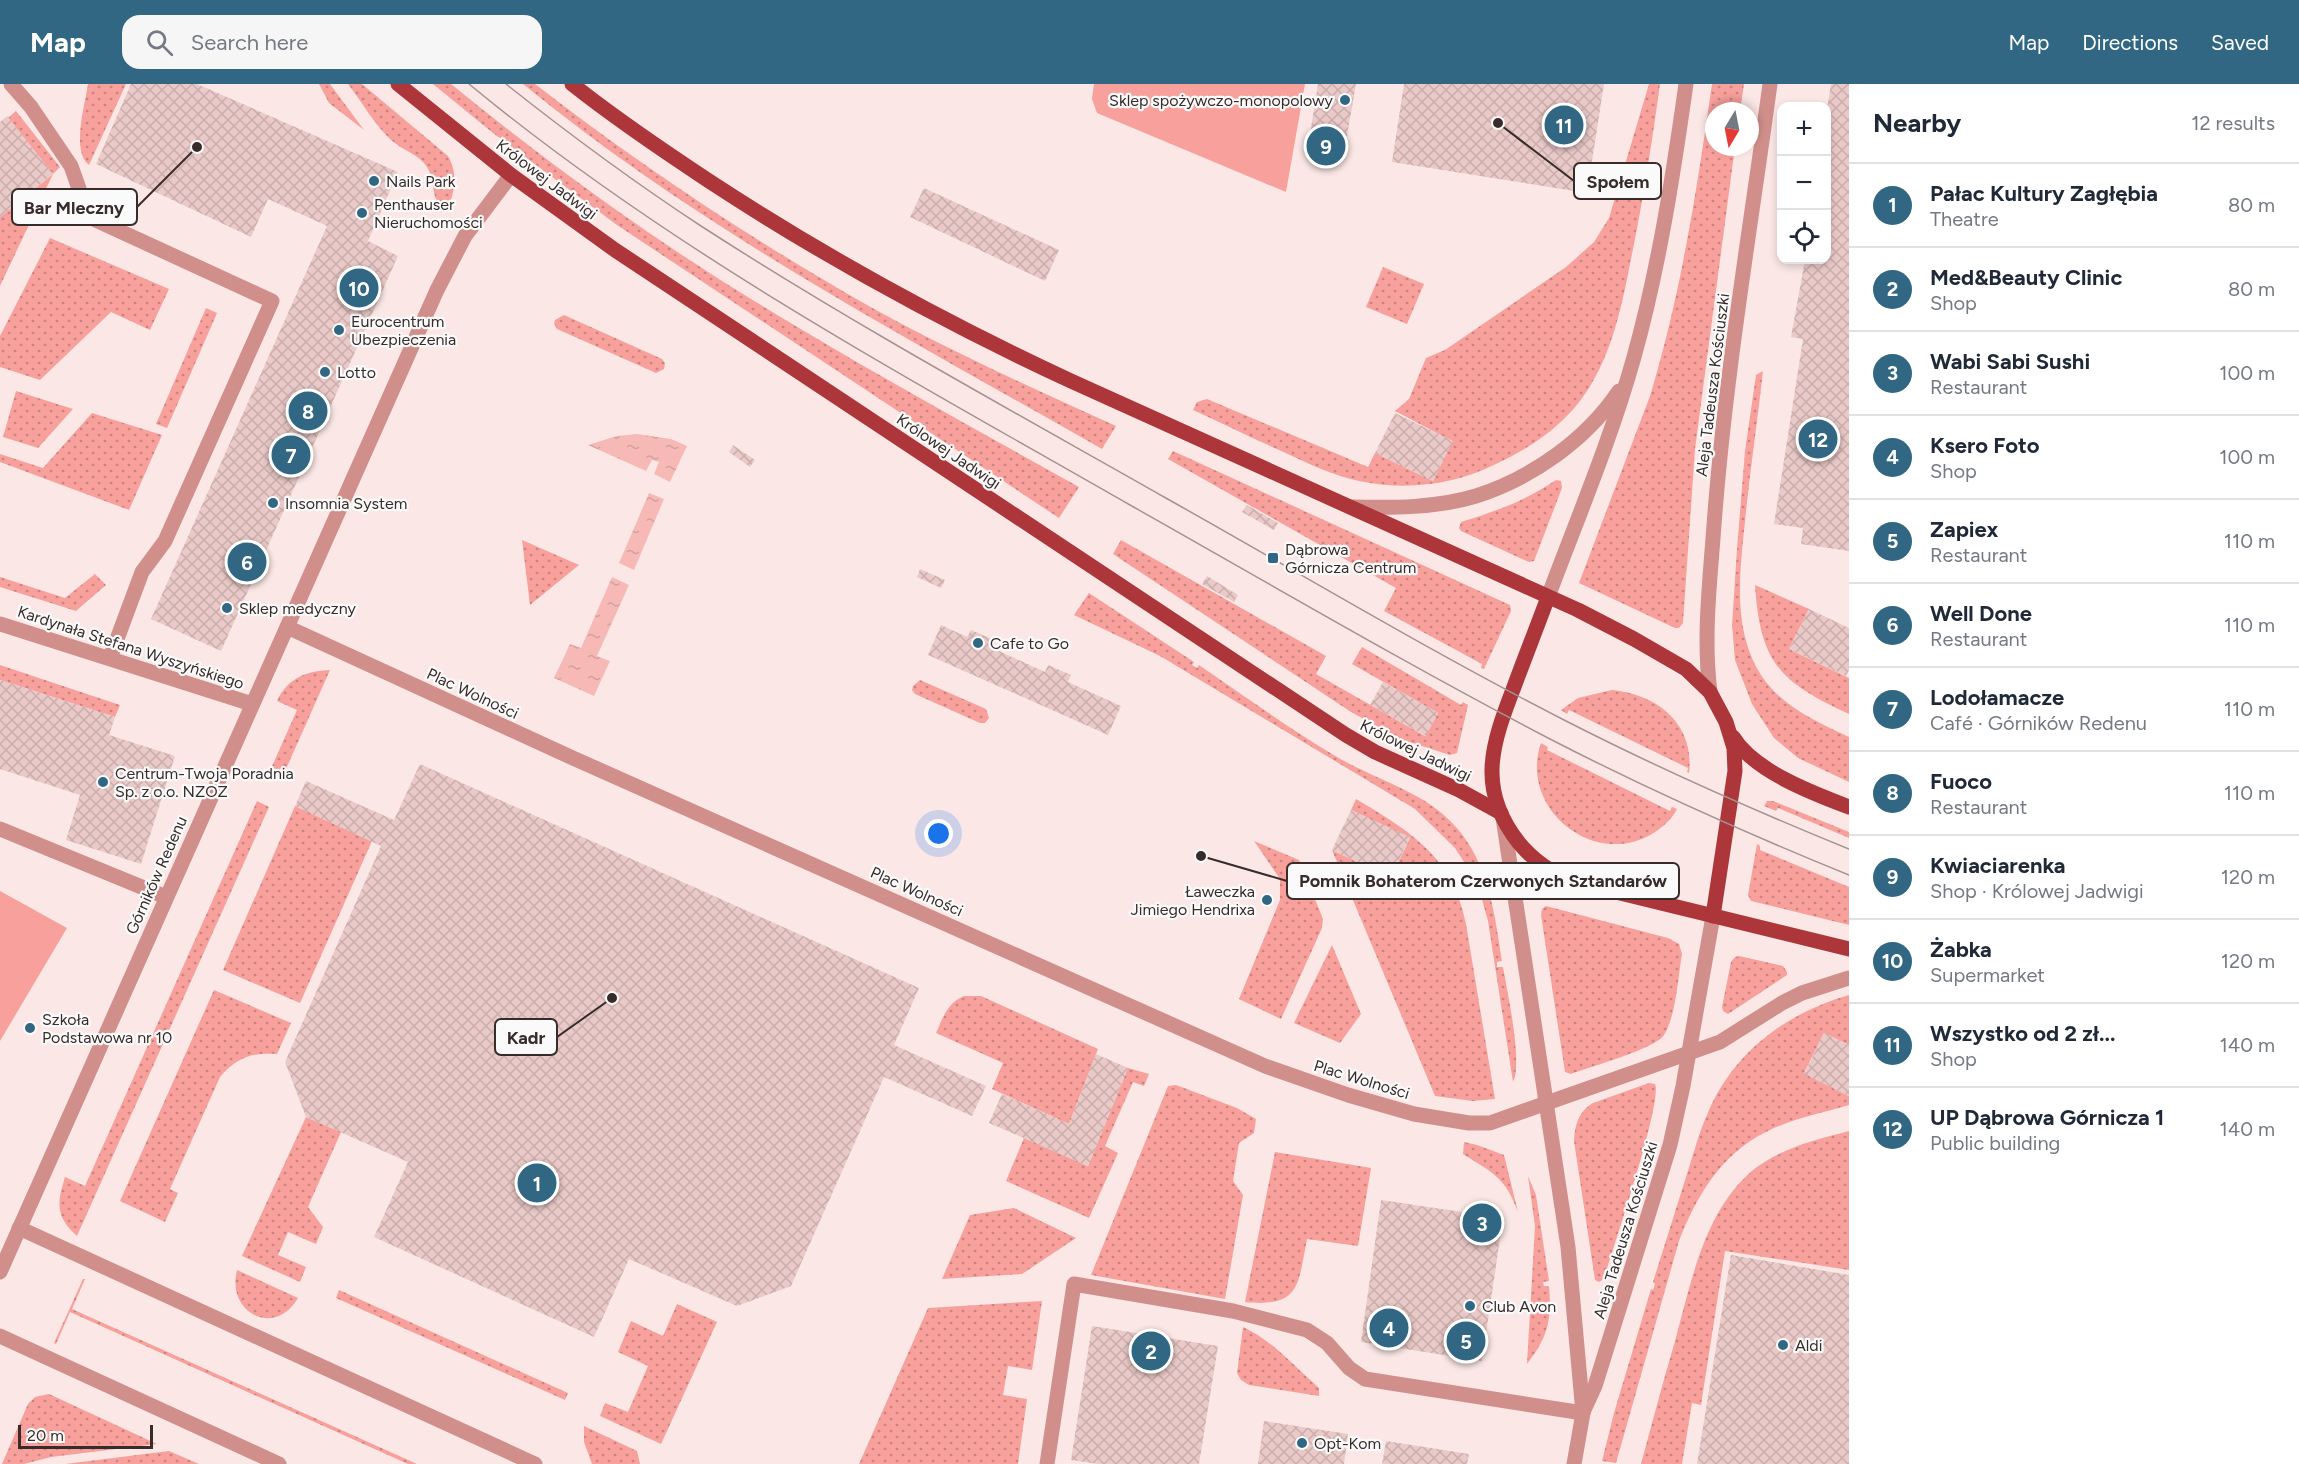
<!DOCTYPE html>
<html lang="en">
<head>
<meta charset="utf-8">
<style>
	:root { --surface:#fff; --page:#f6f6f7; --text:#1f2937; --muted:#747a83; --line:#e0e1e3; --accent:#316782 }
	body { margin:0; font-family:Figtree,sans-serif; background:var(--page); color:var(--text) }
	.controls { position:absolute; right:18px; top:18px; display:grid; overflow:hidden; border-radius:12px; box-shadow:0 3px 9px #0003 }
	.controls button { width:54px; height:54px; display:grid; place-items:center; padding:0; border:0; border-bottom:2px solid var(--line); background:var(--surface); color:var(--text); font:30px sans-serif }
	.compass { position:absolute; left:1705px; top:18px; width:54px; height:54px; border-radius:50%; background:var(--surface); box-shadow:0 3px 9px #0003; rotate:190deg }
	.scale { position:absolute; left:18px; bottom:15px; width:135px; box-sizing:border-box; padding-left:6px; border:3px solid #382c2b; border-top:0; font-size:16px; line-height:21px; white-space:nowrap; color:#382c2b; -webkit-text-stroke:4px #fafafa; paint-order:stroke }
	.you { position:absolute; left:939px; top:750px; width:21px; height:21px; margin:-15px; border:4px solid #fff; border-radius:50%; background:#1a73e8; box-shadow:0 0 0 9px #1a73e833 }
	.badge { display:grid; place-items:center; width:39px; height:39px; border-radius:50%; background:var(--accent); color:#fff; font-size:20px; font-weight:700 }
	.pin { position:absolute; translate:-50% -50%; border:3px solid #fff; box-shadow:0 2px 6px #0006 }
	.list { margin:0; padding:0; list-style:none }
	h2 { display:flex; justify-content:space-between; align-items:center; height:78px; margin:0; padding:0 24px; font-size:26px }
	h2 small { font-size:20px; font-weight:400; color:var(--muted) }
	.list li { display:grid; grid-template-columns:39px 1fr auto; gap:18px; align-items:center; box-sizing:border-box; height:84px; padding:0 24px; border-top:2px solid var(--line) }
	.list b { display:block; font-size:22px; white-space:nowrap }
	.list p { margin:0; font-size:20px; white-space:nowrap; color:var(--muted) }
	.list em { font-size:20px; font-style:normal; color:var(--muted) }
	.icon { flex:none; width:33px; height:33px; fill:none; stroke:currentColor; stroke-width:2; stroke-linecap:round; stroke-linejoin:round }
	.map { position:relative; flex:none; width:1849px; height:1380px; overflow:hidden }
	header { display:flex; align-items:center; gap:36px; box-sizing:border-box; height:84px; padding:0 30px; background:var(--accent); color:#fff }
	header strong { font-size:28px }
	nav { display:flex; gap:33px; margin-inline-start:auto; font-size:21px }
	.search { width:420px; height:54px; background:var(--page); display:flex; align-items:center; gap:15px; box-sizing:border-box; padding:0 21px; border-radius:18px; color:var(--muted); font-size:22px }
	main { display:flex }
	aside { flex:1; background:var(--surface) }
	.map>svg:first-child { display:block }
</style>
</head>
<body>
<header>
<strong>Map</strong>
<div class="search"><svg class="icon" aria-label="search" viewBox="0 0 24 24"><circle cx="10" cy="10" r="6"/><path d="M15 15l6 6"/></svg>Search here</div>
<nav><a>Map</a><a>Directions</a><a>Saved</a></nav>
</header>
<main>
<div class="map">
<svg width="1849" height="1380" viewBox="0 0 1849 1380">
	<defs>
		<pattern id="grass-dots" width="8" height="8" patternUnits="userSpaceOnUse" patternTransform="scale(1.5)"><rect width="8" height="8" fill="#f8a09c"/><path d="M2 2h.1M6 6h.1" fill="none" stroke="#ca837f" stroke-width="1.8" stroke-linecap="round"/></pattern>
		<pattern id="water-ripples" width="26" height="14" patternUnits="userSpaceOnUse" patternTransform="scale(1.5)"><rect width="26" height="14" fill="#f7b9b6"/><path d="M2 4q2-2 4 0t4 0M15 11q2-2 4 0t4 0" fill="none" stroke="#d49f9d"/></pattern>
		<pattern id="building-cross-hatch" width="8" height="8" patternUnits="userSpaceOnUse" patternTransform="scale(1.5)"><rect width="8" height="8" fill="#eacac8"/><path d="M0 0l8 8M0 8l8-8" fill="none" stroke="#c9aeac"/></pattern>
	</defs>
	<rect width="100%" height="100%" fill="#fbe8e6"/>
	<g fill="url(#grass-dots)">
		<path d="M88,0H126L89,81C71,67 85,21 88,0Z"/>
		<polygon points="319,0 330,0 364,46 329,19"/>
		<path d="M348,0H362L448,72C459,92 454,108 447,128C430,120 436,97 427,83C419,70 401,66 390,55C374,40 362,18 348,0Z"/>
		<path d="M433,0H451C538,71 628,137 722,197C838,270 959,336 1079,403L1059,434L617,141L493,49Z"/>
		<path d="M523,0H535C641,82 751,155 867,221C948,266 1032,304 1116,342L1102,365C904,252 700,145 523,0Z"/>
		<path d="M1649,0H1660C1652,58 1643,117 1631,175C1622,221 1613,267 1587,307C1566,340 1531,364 1496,380C1454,401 1405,407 1359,397C1331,391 1305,378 1279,366C1250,353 1221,339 1193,326L1197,318L1207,315L1368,383L1375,369L1433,397L1452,357L1395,327L1409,315L1426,274L1445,266L1566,183L1594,158L1609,134Z"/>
		<path d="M1712,0H1744L1740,27H1714V63H1735L1695,365L1683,539L1679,544H1675L1579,499L1650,312C1681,210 1697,105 1712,0Z"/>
		<polygon points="16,27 60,83 53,90 0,202 0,133 53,90 8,34"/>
		<polygon points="50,154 169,205 150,246 111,228 40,296 0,283 0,252"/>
		<polygon points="1383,183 1424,200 1407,240 1366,223"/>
		<polygon points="206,224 217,229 167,344 156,340"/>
		<polygon points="564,231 662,275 665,279 664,285 656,289 557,245 554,240 555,236"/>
		<path d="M1763,287C1758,333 1751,380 1746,427C1741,481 1730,542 1761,591C1781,622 1817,638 1849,653V698L1798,674L1774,654L1752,620L1735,576L1732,541L1737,465L1745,367L1756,291Z"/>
		<polygon points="16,307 73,325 38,364 3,353"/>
		<polygon points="92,329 162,351 129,426 0,378 0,370 43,384"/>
		<polygon points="1173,367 1510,521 1511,527 1484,585 1481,584 1482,580 1384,527 1396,504 1168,375"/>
		<path d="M1556,396L1561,397L1562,404L1534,477L1529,478L1461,447L1459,444L1461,438C1494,428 1527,416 1556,396Z"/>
		<polygon points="522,456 579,481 530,521"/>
		<polygon points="1121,456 1326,572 1316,590 1425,652 1438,629 1352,580 1362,563 1461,621 1463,618 1468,621 1457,669 1450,671 1400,655 1351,628 1113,470"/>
		<polygon points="95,490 106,501 76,527 0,503 0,493 65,514"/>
		<path d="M1755,501L1809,525L1789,565L1849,594V630C1780,598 1760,579 1755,501Z"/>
		<path d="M1089,509L1194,578L1192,581L1197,584L1199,581C1243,611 1287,643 1332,670C1360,687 1391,698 1418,713C1484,750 1492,810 1502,877L1497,878V883H1503C1507,906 1523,979 1513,998L1488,837L1481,812L1471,789L1455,764L1415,725L1160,572L1074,531Z"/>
		<polygon points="0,581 120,621 115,633 0,596"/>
		<path d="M330,586L282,694L269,689L297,626L277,617C288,594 306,587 330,586Z"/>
		<polygon points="920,596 986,625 989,634 985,639 980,639 915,610 912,606 913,602"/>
		<path d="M1612,606C1657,610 1695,640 1689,689L1687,688L1688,684L1569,626L1567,630L1561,626L1578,614Z"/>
		<path d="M1541,659L1548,663L1547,666L1670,727L1672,723L1677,725C1672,735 1664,742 1655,748C1596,787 1518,725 1541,659Z"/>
		<path d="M1356,715C1411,748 1453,773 1466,840L1495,1015L1473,1017L1435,1012L1332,766L1391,794L1410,754L1351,726Z"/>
		<path d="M257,717L269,723L77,1152C55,1132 57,1119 65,1093L85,1102Z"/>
		<polygon points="1767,717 1773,717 1849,748 1849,754 1778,724 1776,727 1764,722"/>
		<polygon points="295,722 372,757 300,919 223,886"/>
		<polygon points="1254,757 1299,776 1323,835 1322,844 1281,935 1239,915 1280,816 1280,795"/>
		<polygon points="1757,760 1760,762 1760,766 1849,803 1849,841 1751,817 1748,811"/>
		<path d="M1546,822L1668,854L1679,860L1682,870C1678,893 1676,932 1664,951C1655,965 1589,983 1571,990L1565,988L1541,831L1542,825Z"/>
		<polygon points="1332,861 1361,930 1340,959 1294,939"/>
		<polygon points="1739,872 1783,882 1787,888 1787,891 1728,930 1723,927 1722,923 1731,878 1735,873"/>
		<path d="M214,906L291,939L277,970C252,968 236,974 220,993L170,1105L178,1109L165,1138L120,1117Z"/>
		<path d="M1849,911V961L1824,949L1804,989L1849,1012V1021C1822,1029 1791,1035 1766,1048C1721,1070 1696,1113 1679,1157L1616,1379L1602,1377L1614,1329L1651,1205L1653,1206L1655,1200L1653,1198C1664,1163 1675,1128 1686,1093C1693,1072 1698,1051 1707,1031C1732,969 1786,929 1849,911Z"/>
		<path d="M964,912H981L1098,965L1069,1040L992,1005L1003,979L936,949C943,934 947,919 964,912Z"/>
		<polygon points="1128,984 1149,990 1144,1002 1133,998 1105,1062 1118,1069 1089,1134 1006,1097 1024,1054 1088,1082"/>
		<path d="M1649,999L1655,1000C1663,1017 1612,1167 1604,1195L1599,1198L1595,1196L1574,1057C1575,1041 1578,1028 1593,1019Z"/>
		<polygon points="1176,1001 1237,1024 1256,1035 1254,1049 1239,1059 1233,1097 1243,1111 1225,1215 1091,1191 1168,1002"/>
		<polygon points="306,1033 341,1048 308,1123 323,1143 316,1160 288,1148 278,1171 306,1183 300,1198 242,1172"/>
		<path d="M1849,1047V1186L1725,1167L1701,1321L1692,1319L1682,1380H1641C1652,1339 1663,1298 1675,1257C1691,1199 1704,1127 1753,1086C1781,1064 1815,1056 1849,1047Z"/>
		<path d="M1464,1058L1477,1061L1504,1071L1518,1128C1505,1093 1493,1089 1463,1070Z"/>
		<path d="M1275,1068L1371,1084L1358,1162L1307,1155C1298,1200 1301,1224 1245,1218Z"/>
		<path d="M1528,1092L1536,1111L1549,1197L1543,1198L1544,1202H1549C1552,1236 1548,1253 1527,1280L1535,1142Z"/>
		<polygon points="1014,1124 1076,1154 1022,1190 942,1195 970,1131"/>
		<path d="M237,1186L298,1214C275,1254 226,1229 237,1186Z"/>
		<polygon points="83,1195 85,1195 72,1225 417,1380 408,1380 70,1228 56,1260 54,1259"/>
		<polygon points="339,1206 568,1309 565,1316 336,1214"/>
		<polygon points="1042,1217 1032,1286 1008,1282 1003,1311 1027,1315 1018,1380 859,1380 928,1224"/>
		<polygon points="677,1220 717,1238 661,1360 600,1332 605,1319 628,1328 648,1282 618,1268 631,1237 663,1252"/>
		<path d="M1243,1243C1273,1257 1294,1282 1319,1304V1312L1249,1301L1241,1296L1237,1289Z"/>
		<polygon points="49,1310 157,1360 51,1373 24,1380 2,1380 28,1320 35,1313"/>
		<polygon points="584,1342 637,1367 640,1380 592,1380 584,1358"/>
		<polygon points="169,1367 199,1380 65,1380"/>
	</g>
	<g fill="#f8a09c">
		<polygon points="1094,0 1305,0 1286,108 1097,29 1092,15"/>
		<polygon points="0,807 67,844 0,957"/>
	</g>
	<g fill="url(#water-ripples)">
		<polygon points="637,350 671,355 687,362 670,398 654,390 659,378 652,376 646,387 588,361 617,352"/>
		<polygon points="649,409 664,415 634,486 619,479"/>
		<polygon points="612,493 629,501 597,572 610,577 594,612 554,594 570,560 581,564"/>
	</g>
	<g fill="url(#building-cross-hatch)">
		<polygon points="131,0 197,0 398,88 368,157 398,172 221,567 151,535 327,142 268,115 251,153 96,80"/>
		<polygon points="1318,0 1356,0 1343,75 1307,69"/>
		<polygon points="1404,0 1604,0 1587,109 1392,78"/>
		<polygon points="1831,0 1849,0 1849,467 1801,460 1803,444 1774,440 1803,255 1791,253 1805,176 1826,176 1826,31"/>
		<polygon points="7,32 53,90 0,133 0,38"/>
		<polygon points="924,104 1059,166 1045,197 910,133"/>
		<polygon points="1395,329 1453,357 1433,397 1375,369"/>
		<polygon points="733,361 755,376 750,383 729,368"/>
		<polygon points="1247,421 1278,439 1274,446 1242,428"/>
		<polygon points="920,485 945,496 941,504 917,493"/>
		<polygon points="1207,492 1238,511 1234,518 1202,500"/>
		<polygon points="1809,525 1849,544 1849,586 1846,592 1789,565"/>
		<polygon points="941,541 967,553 971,546 994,556 990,563 1045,588 1048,581 1071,591 1068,598 1121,622 1108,651 928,571"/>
		<polygon points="0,596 115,633 109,651 175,672 141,780 66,756 80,711 0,685"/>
		<polygon points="1383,598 1438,629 1426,652 1370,621"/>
		<polygon points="420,680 919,904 894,961 986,1002 972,1032 884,993 791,1202 737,1222 629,1175 594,1253 374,1153 408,1078 306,1033 285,978 381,762 295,722 306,697 394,736"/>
		<polygon points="1351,726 1410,753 1391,794 1332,766"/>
		<polygon points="1824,949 1849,961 1849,1012 1804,990"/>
		<polygon points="1096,970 1128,984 1088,1082 989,1039 1002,1010 1069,1040"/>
		<polygon points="1381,1116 1503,1134 1482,1277 1361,1258"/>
		<polygon points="1731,1171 1849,1191 1849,1380 1697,1380"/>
		<polygon points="1092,1242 1218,1262 1199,1380 1098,1380 1071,1376"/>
		<polygon points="1264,1337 1348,1350 1344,1380 1258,1380"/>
		<polygon points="1386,1357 1469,1370 1467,1380 1382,1380"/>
	</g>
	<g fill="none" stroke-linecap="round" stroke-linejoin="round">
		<g stroke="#d18f8b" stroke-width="15">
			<polyline points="11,0 31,23 71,82 89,133 272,217 165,457 142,488 110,574"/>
			<path d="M1352,423C1392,424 1437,424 1476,412C1532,394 1586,356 1619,307"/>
			<path d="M1548,513C1578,433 1611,355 1634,273C1659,183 1673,92 1686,0"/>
			<polyline points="0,540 252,620"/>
			<polyline points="287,543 575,675 1265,982 1348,1011 1414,1030 1469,1039 1490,1039 1720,958 1782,919 1802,909 1849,894"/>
			<path d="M1710,608C1703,553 1710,497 1714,441C1725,293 1750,147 1770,0"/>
			<polyline points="1503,734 1568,1163 1583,1329 1574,1380"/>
			<polyline points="0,745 166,813"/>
			<polyline points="19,1144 535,1380"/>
			<polyline points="0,1188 437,206 465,152 511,91"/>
			<polyline points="0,1252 279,1380"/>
			<polyline points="1584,1326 1595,1302 1670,1061 1683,1002 1713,832"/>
			<polyline points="1047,1380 1074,1200 1233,1227 1307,1246 1327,1259 1349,1284 1365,1295 1583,1329"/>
		</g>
		<g stroke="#ac363a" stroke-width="15">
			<polyline points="398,0 511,91 615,166 1346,651 1375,668 1459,706 1501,729"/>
			<path d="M572,0C616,35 662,66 709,97C825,173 946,239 1071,297L1578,526L1634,555L1686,585L1710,608L1726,638L1734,664L1735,687L1713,832"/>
			<path d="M1548,513C1537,543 1525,573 1514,603C1492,660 1476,705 1519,759C1534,777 1553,790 1575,798L1849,865"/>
			<path d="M1733,653C1754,687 1812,709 1849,723"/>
		</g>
		<g stroke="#a39391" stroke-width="1.5">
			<path d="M469,0C671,167 903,291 1130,421C1270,500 1408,581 1550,655C1647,705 1748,750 1849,791"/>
			<path d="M506,0C569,50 634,98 701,142C851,239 1009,325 1164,413C1298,488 1429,567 1566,637C1658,684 1753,726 1849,765"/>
		</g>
	</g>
	<g fill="#316782" stroke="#fafafa" stroke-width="2">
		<circle cx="1345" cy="16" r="6"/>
		<circle cx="374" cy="97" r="6"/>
		<circle cx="362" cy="129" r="6"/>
		<circle cx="339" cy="246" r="6"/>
		<circle cx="325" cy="288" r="6"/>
		<circle cx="273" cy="419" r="6"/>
		<rect x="1267" y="468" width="12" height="12" rx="3"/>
		<circle cx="227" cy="524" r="6"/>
		<circle cx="978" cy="559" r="6"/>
		<circle cx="103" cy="698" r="6"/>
		<circle cx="1267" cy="816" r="6"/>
		<circle cx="30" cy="944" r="6"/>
		<circle cx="1470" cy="1222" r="6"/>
		<circle cx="1783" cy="1261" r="6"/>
		<circle cx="1302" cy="1359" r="6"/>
	</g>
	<g text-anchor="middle" stroke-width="4.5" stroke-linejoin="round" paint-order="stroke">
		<g font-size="16" fill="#382c2b" stroke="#fafafa" text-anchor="start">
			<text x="1333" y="22" text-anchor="end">Sklep spożywczo-monopolowy</text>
			<text x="386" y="103">Nails Park</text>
			<text x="374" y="126">Penthauser<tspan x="374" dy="18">Nieruchomości</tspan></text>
			<text x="351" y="243">Eurocentrum<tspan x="351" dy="18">Ubezpieczenia</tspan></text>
			<text x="337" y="294">Lotto</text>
			<text x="285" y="425">Insomnia System</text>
			<text x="1285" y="471">Dąbrowa<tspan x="1285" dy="18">Górnicza Centrum</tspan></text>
			<text x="239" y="530">Sklep medyczny</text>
			<text x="990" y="565">Cafe to Go</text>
			<text x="115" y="695">Centrum-Twoja Poradnia<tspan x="115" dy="18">Sp. z o.o. NZOZ</tspan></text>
			<text x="1255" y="813" text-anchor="end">Ławeczka<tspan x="1255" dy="18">Jimiego Hendrixa</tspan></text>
			<text x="42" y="941">Szkoła<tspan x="42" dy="18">Podstawowa nr 10</tspan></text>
			<text x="1482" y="1228">Club Avon</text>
			<text x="1795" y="1267">Aldi</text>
			<text x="1314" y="1365">Opt-Kom</text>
		</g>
		<g font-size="16" fill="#382c2b" stroke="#fafafa">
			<text transform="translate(547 95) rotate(37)" y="6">Królowej Jadwigi</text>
			<text transform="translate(1712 301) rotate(-83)" y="6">Aleja Tadeusza Kościuszki</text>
			<text transform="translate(949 367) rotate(34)" y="6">Królowej Jadwigi</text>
			<text transform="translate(131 563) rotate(18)" y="6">Kardynała Stefana Wyszyńskiego</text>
			<text transform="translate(473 609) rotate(25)" y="6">Plac Wolności</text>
			<text transform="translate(1416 666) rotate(26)" y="6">Królowej Jadwigi</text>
			<text transform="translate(156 791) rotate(-66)" y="6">Górników Redenu</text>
			<text transform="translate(917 807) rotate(24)" y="6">Plac Wolności</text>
			<text transform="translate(1362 995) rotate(17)" y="6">Plac Wolności</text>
			<text transform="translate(1625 1146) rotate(-73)" y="6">Aleja Tadeusza Kościuszki</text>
		</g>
	</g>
	<path fill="none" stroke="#382c2b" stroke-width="2" d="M1498 39L1574 97M197 63L137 123M1201 772L1287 797M612 914L557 953"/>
	<g fill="#382c2b" stroke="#fafafa" stroke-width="2">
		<circle cx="1498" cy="39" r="6"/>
		<circle cx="197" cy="63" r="6"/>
		<circle cx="1201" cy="772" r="6"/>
		<circle cx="612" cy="914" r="6"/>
	</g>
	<g fill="#fafafa" stroke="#382c2b" stroke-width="2">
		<rect x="1574" y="79" width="87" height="36" rx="6"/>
		<rect x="12" y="105" width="125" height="36" rx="6"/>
		<rect x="1287" y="779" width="392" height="36" rx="6"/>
		<rect x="495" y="935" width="62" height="36" rx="6"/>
	</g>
	<g font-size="18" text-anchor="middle" font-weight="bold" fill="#382c2b">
		<text x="1618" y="104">Społem</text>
		<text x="74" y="130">Bar Mleczny</text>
		<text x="1483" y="803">Pomnik Bohaterom Czerwonych Sztandarów</text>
		<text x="526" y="960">Kadr</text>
	</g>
</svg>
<div class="controls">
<button>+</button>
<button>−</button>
<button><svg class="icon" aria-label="locate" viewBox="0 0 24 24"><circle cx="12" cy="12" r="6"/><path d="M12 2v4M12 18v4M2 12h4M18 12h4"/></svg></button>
</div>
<svg class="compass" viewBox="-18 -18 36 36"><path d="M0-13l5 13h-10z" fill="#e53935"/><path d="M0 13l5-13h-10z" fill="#747a83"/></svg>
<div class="scale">20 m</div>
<div class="you"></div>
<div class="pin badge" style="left:537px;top:1099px">1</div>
<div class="pin badge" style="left:1151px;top:1267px">2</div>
<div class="pin badge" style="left:1482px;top:1139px">3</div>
<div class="pin badge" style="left:1389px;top:1244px">4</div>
<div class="pin badge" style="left:1466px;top:1257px">5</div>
<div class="pin badge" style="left:247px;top:478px">6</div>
<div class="pin badge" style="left:291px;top:371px">7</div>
<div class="pin badge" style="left:308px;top:327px">8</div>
<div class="pin badge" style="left:1326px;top:62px">9</div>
<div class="pin badge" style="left:359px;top:204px">10</div>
<div class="pin badge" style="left:1564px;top:41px">11</div>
<div class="pin badge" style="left:1818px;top:355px">12</div>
</div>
<aside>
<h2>Nearby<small>12 results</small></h2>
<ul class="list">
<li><span class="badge">1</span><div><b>Pałac Kultury Zagłębia</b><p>Theatre</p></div><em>80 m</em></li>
<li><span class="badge">2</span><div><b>Med&amp;Beauty Clinic</b><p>Shop</p></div><em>80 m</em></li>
<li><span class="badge">3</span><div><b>Wabi Sabi Sushi</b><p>Restaurant</p></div><em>100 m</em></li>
<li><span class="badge">4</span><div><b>Ksero Foto</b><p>Shop</p></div><em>100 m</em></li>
<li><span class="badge">5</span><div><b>Zapiex</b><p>Restaurant</p></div><em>110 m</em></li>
<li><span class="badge">6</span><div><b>Well Done</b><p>Restaurant</p></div><em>110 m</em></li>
<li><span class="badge">7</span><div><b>Lodołamacze</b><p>Café · Górników Redenu</p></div><em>110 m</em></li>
<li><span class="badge">8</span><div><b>Fuoco</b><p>Restaurant</p></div><em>110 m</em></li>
<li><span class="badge">9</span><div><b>Kwiaciarenka</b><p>Shop · Królowej Jadwigi</p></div><em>120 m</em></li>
<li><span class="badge">10</span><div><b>Żabka</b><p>Supermarket</p></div><em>120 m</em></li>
<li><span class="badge">11</span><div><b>Wszystko od 2 zł...</b><p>Shop</p></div><em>140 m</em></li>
<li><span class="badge">12</span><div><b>UP Dąbrowa Górnicza 1</b><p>Public building</p></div><em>140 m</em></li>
</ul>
</aside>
</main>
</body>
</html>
